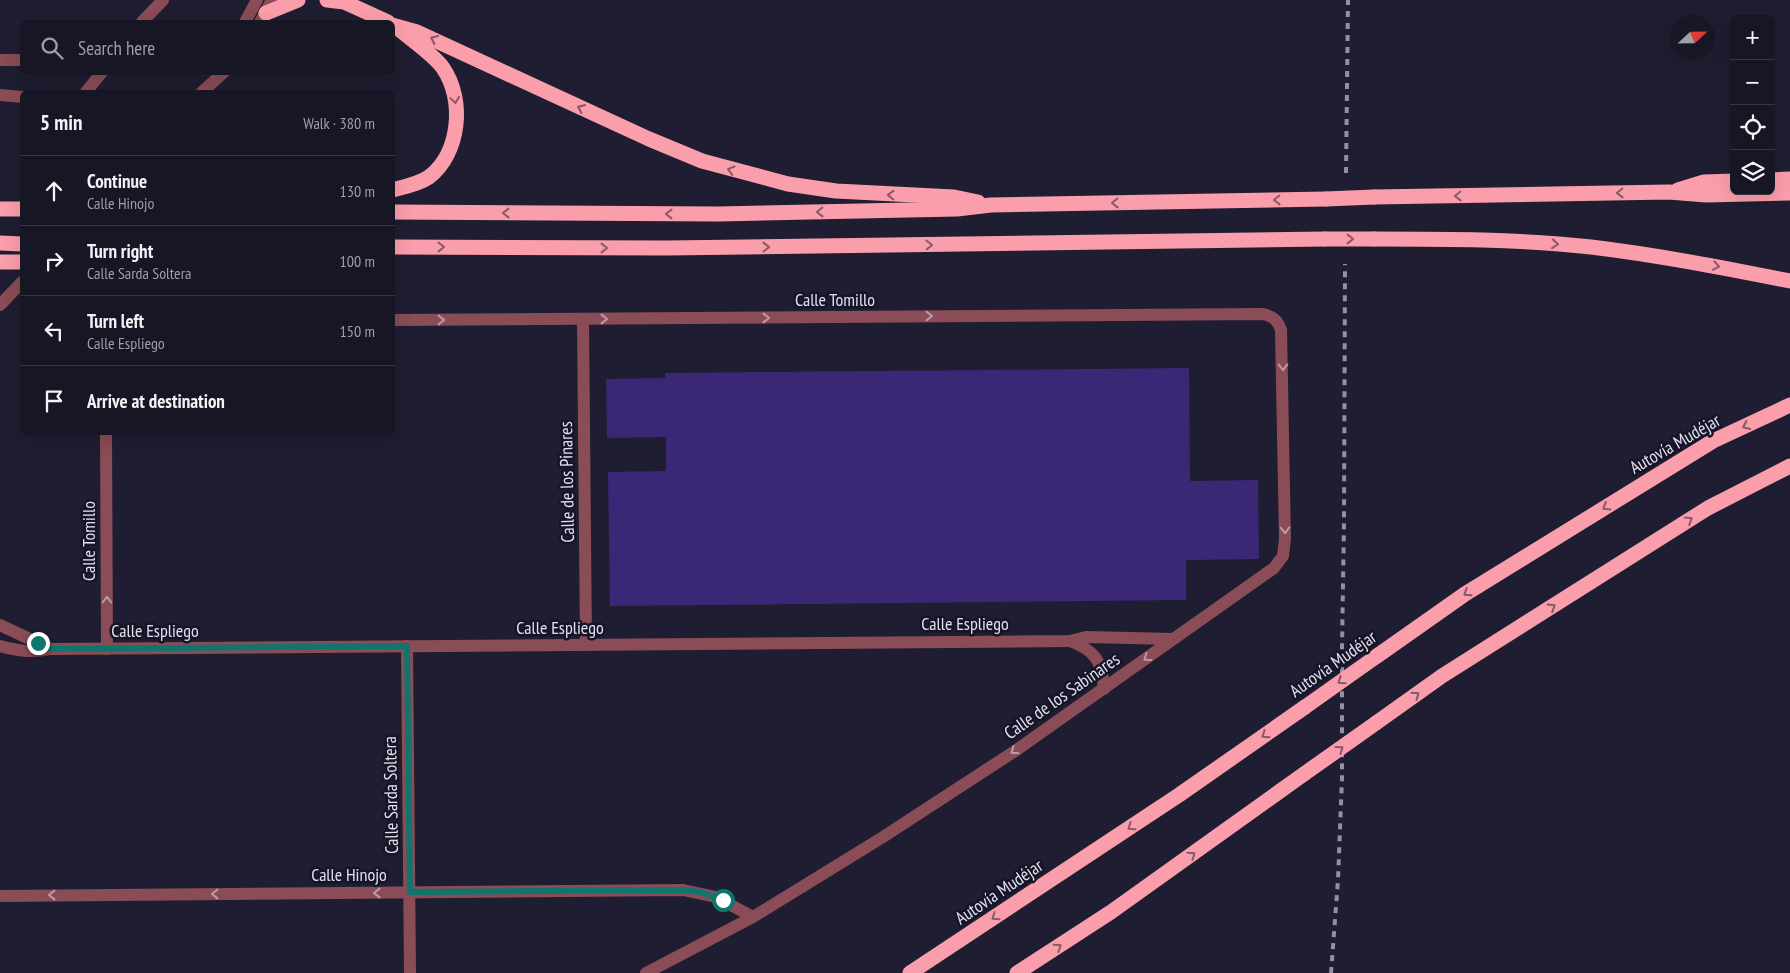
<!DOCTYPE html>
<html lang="en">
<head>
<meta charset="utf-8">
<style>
	:root { --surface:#171625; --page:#201f2d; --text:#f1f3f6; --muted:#9e9fa7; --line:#363542 }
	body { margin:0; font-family:"PT Sans Narrow",sans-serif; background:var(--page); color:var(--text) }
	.controls { position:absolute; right:15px; top:15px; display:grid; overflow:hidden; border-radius:8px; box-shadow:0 5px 20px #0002 }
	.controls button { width:45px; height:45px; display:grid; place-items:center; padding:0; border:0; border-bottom:1px solid var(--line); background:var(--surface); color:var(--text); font:25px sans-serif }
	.compass { position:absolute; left:1670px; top:15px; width:45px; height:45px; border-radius:50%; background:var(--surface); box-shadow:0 5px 20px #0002; rotate:68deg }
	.stop { position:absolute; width:15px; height:15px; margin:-11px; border:4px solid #0f766e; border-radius:50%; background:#fff }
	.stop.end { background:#0f766e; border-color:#fff; box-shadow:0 1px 5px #0008 }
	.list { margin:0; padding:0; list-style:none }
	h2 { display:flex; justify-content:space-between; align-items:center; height:65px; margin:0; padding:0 20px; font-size:21px }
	h2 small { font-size:16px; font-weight:400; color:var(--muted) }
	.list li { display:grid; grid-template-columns:32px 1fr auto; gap:15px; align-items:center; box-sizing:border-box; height:70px; padding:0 20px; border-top:1px solid var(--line) }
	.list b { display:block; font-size:19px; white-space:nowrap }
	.list p { margin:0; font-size:16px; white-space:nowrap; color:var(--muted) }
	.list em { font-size:16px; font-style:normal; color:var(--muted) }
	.icon { flex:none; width:28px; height:28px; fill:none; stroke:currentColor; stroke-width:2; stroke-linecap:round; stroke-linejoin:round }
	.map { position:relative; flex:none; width:1790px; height:973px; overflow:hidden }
	.search { position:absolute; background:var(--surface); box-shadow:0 5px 20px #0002; left:20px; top:20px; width:375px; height:55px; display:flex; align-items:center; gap:12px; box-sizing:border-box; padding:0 18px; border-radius:8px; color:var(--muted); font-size:19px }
	.panel { position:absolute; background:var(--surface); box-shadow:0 5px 20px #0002; left:20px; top:90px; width:375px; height:345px; border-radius:8px }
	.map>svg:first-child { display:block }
</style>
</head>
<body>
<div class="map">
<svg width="1790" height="973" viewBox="0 0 1790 973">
	<rect width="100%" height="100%" fill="#1f1d31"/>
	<polygon fill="#3a2876" points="1189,368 1190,481 1258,480 1259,559 1186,560 1186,600 610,606 608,472 666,471 666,437 607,438 606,379 665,378 665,373"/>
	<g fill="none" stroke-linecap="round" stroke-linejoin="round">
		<g stroke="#8a4c56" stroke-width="12">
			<polyline points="142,22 163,0"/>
			<polyline points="245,22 257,0"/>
			<polyline points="260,22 272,0"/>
			<polyline points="0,60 22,60"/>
			<polyline points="86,92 102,72"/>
			<polyline points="202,92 224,72"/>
			<polyline points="0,95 22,97"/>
			<polyline points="0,305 22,282"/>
			<polyline points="583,319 586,645"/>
			<path d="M392,320L1263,314C1272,316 1278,320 1281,330L1285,539L1283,556L1274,568L1015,751L883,837L753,917L646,973"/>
			<polyline points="106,432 107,649"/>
			<polyline points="0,625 51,649"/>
			<path d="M1070,641C1096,651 1102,661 1104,689"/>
			<path d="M0,646C18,651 32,653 51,649L1070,641L1086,637L1173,639"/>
			<polyline points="407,646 410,973"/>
			<polyline points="0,896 683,890 716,897 753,917"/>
		</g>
		<g stroke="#fb9eab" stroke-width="15">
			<polyline points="327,0 344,2 388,22"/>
			<polyline points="266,13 298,0"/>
			<polyline points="392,25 417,32 649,139 702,161 788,184 836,191 954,197 978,202"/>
			<polyline points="1771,180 1790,179"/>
			<path d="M392,190C404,187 419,184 429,177C460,153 465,100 443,68C435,56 412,40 400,30"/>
			<polyline points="1678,190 1704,182 1734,181"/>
			<polyline points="1374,197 1669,192 1706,195 1790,193"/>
			<polyline points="0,209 22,209"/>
			<polyline points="392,212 718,214 957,209 991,205 1326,199"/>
			<path d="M1374,239C1446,239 1519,239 1591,247C1658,255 1724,268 1790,281"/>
			<polyline points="0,243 22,244"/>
			<polyline points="392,247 667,248 1325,239"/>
			<polyline points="0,262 22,262"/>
			<polyline points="1377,656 1465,594 1713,441 1790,405"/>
			<polyline points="1376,723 1442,676 1708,508 1790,466"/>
			<polyline points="910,973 1179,795 1305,707"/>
			<polyline points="1017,973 1111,912 1304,774"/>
		</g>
		<g stroke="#9291a1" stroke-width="4" stroke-dasharray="6 6" stroke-linecap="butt">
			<polyline points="1346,173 1348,0"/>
			<polyline points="1331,973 1338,880 1342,778 1342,647 1344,522 1345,264"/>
		</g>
		<g stroke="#fb9eab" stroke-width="15">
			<polyline points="1326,199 1374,197"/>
			<polyline points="1325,239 1374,239"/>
			<polyline points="1305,707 1377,656"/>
			<polyline points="1304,774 1376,723"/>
		</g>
	</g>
	<defs><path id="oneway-chevron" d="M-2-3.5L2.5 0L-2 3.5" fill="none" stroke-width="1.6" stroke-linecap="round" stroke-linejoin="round" transform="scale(1.25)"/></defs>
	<g stroke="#885969">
		<use href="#oneway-chevron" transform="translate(434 39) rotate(-155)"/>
		<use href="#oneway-chevron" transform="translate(455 100) rotate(82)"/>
		<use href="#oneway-chevron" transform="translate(581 108) rotate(-155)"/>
		<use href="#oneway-chevron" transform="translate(731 170) rotate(-164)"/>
		<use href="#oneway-chevron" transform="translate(1620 193) rotate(179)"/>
		<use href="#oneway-chevron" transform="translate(891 195) rotate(-178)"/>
		<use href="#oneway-chevron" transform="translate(1458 196) rotate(179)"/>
		<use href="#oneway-chevron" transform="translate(1277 200) rotate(179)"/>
		<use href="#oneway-chevron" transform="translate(1115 203) rotate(179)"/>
		<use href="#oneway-chevron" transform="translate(820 212) rotate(179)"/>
		<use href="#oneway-chevron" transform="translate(506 213) rotate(-180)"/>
		<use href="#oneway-chevron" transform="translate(669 214) rotate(-180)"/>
		<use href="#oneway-chevron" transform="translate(1350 239)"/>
		<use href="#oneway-chevron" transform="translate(1555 244) rotate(5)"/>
		<use href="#oneway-chevron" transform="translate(929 245) rotate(-1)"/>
		<use href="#oneway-chevron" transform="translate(441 247)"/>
		<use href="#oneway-chevron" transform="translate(766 247) rotate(-1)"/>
		<use href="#oneway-chevron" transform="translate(604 248)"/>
		<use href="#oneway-chevron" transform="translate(1716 266) rotate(11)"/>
		<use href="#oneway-chevron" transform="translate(1746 426) rotate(155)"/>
		<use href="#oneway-chevron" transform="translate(1606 507) rotate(148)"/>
		<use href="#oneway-chevron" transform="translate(1689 520) rotate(-32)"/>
		<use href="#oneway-chevron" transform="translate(1467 593) rotate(147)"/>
		<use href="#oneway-chevron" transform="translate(1552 607) rotate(-32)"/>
		<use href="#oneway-chevron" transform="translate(1341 681) rotate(145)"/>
		<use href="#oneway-chevron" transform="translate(1416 695) rotate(-35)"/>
		<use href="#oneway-chevron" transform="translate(1265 735) rotate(145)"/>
		<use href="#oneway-chevron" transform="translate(1340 749) rotate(-36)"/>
		<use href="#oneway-chevron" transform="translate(1131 827) rotate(146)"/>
		<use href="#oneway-chevron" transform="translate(1192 855) rotate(-35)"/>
		<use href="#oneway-chevron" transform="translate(995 917) rotate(146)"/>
		<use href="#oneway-chevron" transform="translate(1058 947) rotate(-33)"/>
	</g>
	<g stroke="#b99da9">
		<use href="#oneway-chevron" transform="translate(929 316)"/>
		<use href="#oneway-chevron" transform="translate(766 318)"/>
		<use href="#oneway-chevron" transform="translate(604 319)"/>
		<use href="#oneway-chevron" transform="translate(441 320)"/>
		<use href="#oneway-chevron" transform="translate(1283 367) rotate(89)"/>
		<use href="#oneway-chevron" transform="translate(1285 530) rotate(89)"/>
		<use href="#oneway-chevron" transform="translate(107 600) rotate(-90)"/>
		<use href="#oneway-chevron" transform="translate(1147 658) rotate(144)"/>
		<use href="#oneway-chevron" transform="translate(1014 751) rotate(146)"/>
		<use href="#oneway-chevron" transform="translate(377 893) rotate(180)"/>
		<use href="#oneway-chevron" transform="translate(215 894) rotate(180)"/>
		<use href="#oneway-chevron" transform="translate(52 895) rotate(180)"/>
	</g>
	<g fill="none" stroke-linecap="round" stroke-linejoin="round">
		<polyline stroke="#0f766e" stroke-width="6" points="38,643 51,649 407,646 410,892 683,890 700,892 723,900"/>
	</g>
	<g text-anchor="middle" stroke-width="5" stroke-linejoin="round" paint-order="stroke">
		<g font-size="18" fill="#e0e0ed" stroke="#161427">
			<text x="835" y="306">Calle Tomillo</text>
			<text transform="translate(1675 444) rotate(-30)" y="6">Autovía Mudéjar</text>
			<text transform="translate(567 482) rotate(-91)" y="6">Calle de los Pinares</text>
			<text transform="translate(89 541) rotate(-90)" y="6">Calle Tomillo</text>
			<text x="965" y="630">Calle Espliego</text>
			<text x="560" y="634">Calle Espliego</text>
			<text x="155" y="637">Calle Espliego</text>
			<text transform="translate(1333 664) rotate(-35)" y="6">Autovía Mudéjar</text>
			<text transform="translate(1062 696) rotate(-35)" y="6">Calle de los Sabinares</text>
			<text transform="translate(391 795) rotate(-91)" y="6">Calle Sarda Soltera</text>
			<text x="349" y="881">Calle Hinojo</text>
			<text transform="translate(999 892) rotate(-34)" y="6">Autovía Mudéjar</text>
		</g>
	</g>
</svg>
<div class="controls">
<button>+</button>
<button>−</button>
<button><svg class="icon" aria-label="locate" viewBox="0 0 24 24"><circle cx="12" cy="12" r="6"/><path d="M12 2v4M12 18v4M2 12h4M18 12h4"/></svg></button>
<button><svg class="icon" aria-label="layers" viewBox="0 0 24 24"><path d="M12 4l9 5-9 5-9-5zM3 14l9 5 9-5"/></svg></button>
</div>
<svg class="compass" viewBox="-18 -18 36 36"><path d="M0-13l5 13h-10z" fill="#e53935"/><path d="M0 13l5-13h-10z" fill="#9e9fa7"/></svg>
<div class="stop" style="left:723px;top:900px"></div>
<div class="stop end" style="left:38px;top:643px"></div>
<div class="search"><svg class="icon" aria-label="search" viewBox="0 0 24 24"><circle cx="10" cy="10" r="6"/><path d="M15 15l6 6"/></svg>Search here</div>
<section class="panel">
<h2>5 min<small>Walk · 380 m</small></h2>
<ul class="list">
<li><svg class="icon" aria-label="ahead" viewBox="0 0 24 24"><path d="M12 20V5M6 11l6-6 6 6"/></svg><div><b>Continue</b><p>Calle Hinojo</p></div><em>130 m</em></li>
<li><svg class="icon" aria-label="right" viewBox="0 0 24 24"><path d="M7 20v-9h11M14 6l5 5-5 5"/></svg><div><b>Turn right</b><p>Calle Sarda Soltera</p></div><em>100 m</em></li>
<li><svg class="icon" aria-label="left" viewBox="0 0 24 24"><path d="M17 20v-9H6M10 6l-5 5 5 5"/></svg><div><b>Turn left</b><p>Calle Espliego</p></div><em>150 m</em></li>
<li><svg class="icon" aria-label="arrive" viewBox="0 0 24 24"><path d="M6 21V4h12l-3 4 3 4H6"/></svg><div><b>Arrive at destination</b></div></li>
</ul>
</section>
</div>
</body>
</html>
